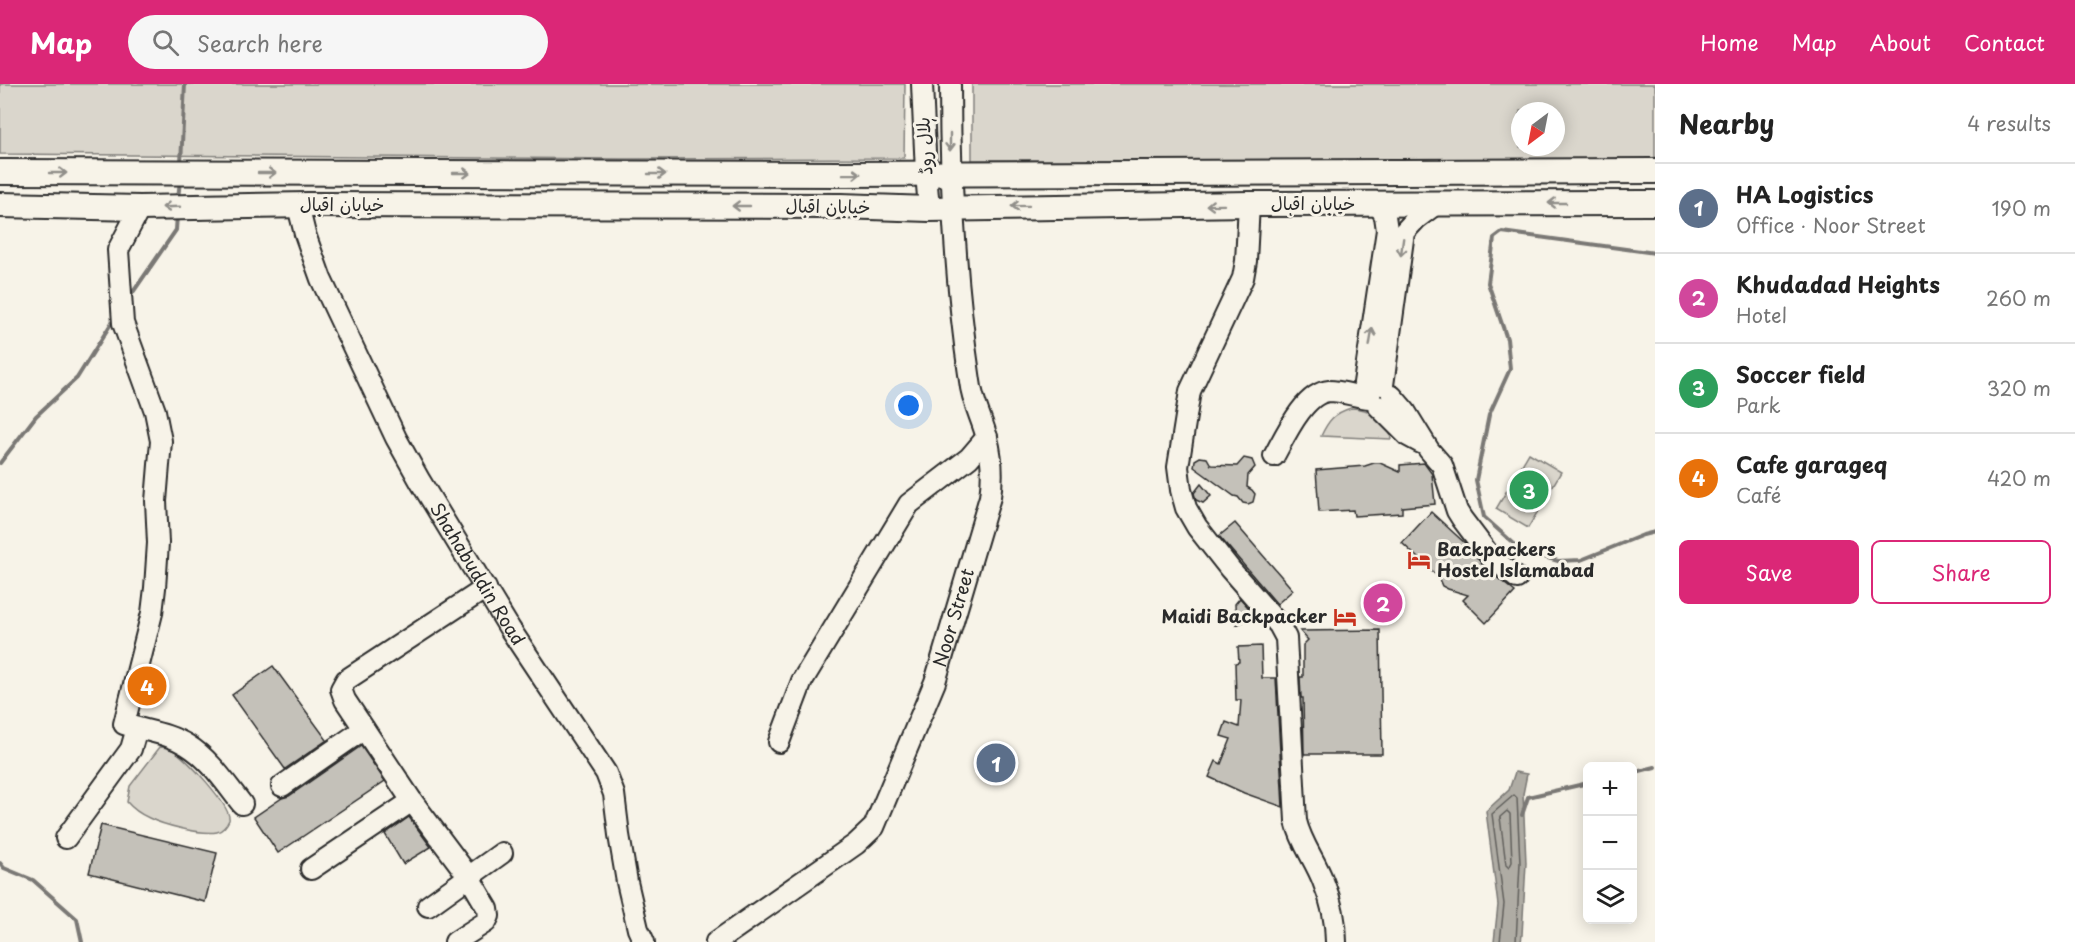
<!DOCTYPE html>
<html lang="en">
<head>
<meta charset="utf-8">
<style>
	:root { --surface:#fff; --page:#f6f6f6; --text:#222; --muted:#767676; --line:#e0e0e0; --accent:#db2777 }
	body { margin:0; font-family:"Playpen Sans","Playpen Sans Arabic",sans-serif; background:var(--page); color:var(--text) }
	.controls { position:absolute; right:18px; bottom:18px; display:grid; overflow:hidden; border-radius:9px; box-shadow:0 3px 15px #0003 }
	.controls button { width:54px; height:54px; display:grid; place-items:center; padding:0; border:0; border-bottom:2px solid var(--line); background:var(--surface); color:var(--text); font:30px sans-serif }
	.compass { position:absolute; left:1511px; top:18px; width:54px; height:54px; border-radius:50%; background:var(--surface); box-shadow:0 3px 15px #0003; rotate:212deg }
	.you { position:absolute; left:909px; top:322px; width:21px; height:21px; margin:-15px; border:4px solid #fff; border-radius:50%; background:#1a73e8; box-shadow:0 0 0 9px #1a73e833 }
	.badge { display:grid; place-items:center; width:39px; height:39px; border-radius:50%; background:var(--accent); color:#fff; font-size:20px; font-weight:700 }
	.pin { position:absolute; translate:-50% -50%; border:3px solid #fff; box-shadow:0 2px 6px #0006 }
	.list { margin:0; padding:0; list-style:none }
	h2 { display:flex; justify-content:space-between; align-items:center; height:78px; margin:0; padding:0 24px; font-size:26px }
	h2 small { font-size:20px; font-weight:400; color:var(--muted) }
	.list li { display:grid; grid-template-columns:39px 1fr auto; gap:18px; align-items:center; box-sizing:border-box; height:90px; padding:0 24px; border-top:2px solid var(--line) }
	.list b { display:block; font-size:22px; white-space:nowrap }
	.list p { margin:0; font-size:20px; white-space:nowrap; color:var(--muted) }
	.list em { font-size:20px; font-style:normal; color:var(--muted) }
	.actions { display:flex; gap:12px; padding:18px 24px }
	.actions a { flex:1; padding:14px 0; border:2px solid var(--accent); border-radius:9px; text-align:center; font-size:21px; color:var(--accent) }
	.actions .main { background:var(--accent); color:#fff }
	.icon { flex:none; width:33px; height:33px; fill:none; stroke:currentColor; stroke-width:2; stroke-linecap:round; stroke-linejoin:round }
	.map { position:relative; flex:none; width:1655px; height:858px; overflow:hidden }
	header { display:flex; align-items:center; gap:36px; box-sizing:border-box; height:84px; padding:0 30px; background:var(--accent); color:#fff }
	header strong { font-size:28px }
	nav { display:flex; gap:33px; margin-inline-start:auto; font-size:21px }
	.search { width:420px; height:54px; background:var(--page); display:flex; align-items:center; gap:15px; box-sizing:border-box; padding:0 21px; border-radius:33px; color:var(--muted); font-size:22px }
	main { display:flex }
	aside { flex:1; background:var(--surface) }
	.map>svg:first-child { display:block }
</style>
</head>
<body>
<header>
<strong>Map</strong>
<div class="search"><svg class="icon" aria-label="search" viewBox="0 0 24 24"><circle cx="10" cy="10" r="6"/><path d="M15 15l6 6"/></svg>Search here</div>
<nav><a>Home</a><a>Map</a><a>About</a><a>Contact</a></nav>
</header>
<main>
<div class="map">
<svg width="1655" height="858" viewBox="0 0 1655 858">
	<rect width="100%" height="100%" fill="#f7f3e8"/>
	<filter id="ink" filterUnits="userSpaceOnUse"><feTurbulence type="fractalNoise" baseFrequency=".0167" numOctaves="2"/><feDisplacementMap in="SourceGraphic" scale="12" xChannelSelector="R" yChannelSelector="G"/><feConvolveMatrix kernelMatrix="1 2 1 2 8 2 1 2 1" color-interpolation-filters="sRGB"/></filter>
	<g filter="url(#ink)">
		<g fill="#dad6cc" stroke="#82807c" stroke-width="1.5" fill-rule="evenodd">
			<polygon points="0,0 905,0 904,74 621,75 0,70"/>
			<path d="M972,0H1655V79L972,76ZM1520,27H1556V63H1520Z"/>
			<path d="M1351,324C1369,324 1389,336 1391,355L1321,352C1328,337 1334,329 1351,324Z"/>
			<polygon points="1529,369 1561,388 1528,444 1496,425"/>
			<path d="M160,663C164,663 169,664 173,666C185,672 232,723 229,736C227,741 222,747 217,748C201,751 163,741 149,734C140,730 133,725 127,718L130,702Z"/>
		</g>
		<polygon fill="#afaca4" stroke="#7a7874" stroke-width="1.5" points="1515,688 1527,690 1523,710 1526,779 1522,851 1521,858 1494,858 1498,821 1486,727 1509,706"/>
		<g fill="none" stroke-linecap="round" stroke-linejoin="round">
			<g stroke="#605f5b" stroke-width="1.5">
				<polygon points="1507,727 1510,730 1512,778 1509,784 1506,781 1500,733"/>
				<polyline points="1500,858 1504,820 1492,730 1514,711 1517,714 1520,779 1516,858"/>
			</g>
			<g stroke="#7a7874" stroke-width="4">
				<polyline points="181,79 185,0"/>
				<polyline points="178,115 180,96"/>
				<polyline points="1655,169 1502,148 1494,154 1488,199 1507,255 1510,285 1489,331 1476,396 1484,433 1521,466 1558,477 1581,476 1643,451 1655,448"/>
				<polyline points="129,214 176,146 177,131"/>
				<polyline points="0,379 36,332 77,294 114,235"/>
				<polyline points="1632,689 1655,683"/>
				<polyline points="1522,731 1528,713 1588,699"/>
				<polyline points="0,779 4,784 33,796 77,835 82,858"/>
			</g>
		</g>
		<g fill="#c4c1b9" stroke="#2b2b2b" stroke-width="1.5">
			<polygon points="1200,373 1207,374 1211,381 1237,382 1244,374 1252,376 1255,383 1248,391 1247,403 1252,406 1255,410 1253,418 1248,420 1243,419 1238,413 1234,412 1194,383 1195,376"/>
			<polygon points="1374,379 1380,379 1400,388 1400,381 1424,379 1432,390 1435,420 1402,423 1402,429 1354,432 1353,426 1319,428 1316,386 1365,382"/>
			<polygon points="1201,400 1211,412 1203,419 1196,416 1194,409"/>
			<polygon points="1431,428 1468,462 1483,481 1486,492 1490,488 1515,508 1486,539 1463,516 1468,511 1448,505 1442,502 1438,493 1402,459"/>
			<polygon points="1235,439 1293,506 1277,520 1219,452"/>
			<polygon points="1240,514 1256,532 1236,541 1235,520"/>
			<polygon points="1380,546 1382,670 1304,670 1303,614 1301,614 1300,593 1303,593 1303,561 1308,556 1300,547"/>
			<polygon points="1261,562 1262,594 1276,594 1283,723 1244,709 1209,693 1216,677 1221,680 1231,655 1221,652 1226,638 1239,643 1241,616 1236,616 1235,579 1239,578 1238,563"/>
			<polygon points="273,582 327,656 285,685 232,611"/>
			<polygon points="361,662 385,697 278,769 254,733 282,714 289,712"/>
			<polygon points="409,733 431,763 403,780 385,750"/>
			<polygon points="101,741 217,769 205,818 89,789"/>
		</g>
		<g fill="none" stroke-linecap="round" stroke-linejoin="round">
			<g stroke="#2b2b2b" stroke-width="24">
				<g id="minor">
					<polyline points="922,0 926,89 929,125"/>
					<path d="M1249,120L1246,177L1243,194L1190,307L1178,383L1181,406L1186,424L1197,443L1230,485L1279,541L1286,554L1296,737C1301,759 1315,776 1323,797C1331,816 1336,837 1336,858"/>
					<path id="s1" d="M298,122L305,150L321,195L396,354L420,397L510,545L606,689L614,710L619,751L627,798L638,845L644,858"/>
					<path d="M140,124L118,166L123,239L155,327L161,357L156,417L158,459L155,504L152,529L124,640C145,647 168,649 187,661C210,675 226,700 242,720"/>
					<polyline points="1383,301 1404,148 1416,135 1436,120"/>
					<polyline points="1371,308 1365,303 1364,299 1387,146 1385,132 1378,120"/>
					<polyline points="1392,312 1405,327 1429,366 1442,381 1457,427 1462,435 1490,472 1517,494"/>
					<polyline points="1378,322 1408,352 1421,359"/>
					<path d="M1274,372C1285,352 1304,309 1329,307C1343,307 1357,313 1370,314"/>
					<polyline points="779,658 802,597 909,420 969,374 987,353"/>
					<polyline points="282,702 364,645"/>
					<polyline points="66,754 131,665 137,644"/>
					<polyline points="311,785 412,717"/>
					<polyline points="428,822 502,769"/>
					<polyline points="455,858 486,838 489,832 488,825 469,793 412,717 345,616 341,605 346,596 486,504"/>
					<path id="s2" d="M716,858L856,760L874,743L935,598L990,413C993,393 992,373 987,354C982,335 972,317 970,297C955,198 950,100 950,0"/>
				</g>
			</g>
			<g stroke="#2b2b2b" stroke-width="28">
				<g id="major">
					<polyline points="0,88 841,90 1655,87"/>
					<polyline points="0,121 140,124 308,121 841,122 929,125 1249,120 1655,119"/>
				</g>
			</g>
			<use href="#minor" stroke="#f7f3e8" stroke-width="20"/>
			<use href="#major" stroke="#f7f3e8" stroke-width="24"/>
		</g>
		<defs><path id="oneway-shaft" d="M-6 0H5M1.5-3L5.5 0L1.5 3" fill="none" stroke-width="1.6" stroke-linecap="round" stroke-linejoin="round" transform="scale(1.5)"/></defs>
		<g stroke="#918f8a">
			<use href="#oneway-shaft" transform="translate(950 58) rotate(90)"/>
			<use href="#oneway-shaft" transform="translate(58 89)"/>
			<use href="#oneway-shaft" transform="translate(267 89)"/>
			<use href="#oneway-shaft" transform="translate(462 89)"/>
			<use href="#oneway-shaft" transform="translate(657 90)"/>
			<use href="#oneway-shaft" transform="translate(852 90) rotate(-1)"/>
			<use href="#oneway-shaft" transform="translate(1557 119) rotate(180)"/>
			<use href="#oneway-shaft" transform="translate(1215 121) rotate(179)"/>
			<use href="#oneway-shaft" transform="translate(741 122) rotate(-180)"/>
			<use href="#oneway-shaft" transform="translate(1020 122) rotate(179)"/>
			<use href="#oneway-shaft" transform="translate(171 123) rotate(178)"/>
			<use href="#oneway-shaft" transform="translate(1402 163) rotate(98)"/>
			<use href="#oneway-shaft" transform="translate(1371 253) rotate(-81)"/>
		</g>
	</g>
	<defs>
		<g id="hotel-bare" transform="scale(1.8)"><path d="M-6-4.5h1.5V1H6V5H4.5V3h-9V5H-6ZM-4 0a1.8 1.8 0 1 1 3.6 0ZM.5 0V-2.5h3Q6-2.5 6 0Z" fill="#c8321e" stroke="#f7f3e8" stroke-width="2.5" paint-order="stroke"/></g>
	</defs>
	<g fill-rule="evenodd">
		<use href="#hotel-bare" x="1419" y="476"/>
		<use href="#hotel-bare" x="1345" y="533"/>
	</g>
	<g text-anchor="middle" stroke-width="6" stroke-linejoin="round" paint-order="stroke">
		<g font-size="18" fill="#2b2b2b" stroke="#f7f3e8">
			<text transform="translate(925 62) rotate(-93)" y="6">ہلال روڈ</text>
			<text x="1313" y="126">خیابان اقبال</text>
			<text x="342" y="127">خیابان اقبال</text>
			<text transform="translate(828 123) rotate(1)" y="6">خیابان اقبال</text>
			<text dy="6" stroke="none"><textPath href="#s1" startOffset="411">Shahabuddin Road</textPath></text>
			<text dy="6" stroke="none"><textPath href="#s2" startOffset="420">Noor Street</textPath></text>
		</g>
		<g font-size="18" font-weight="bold" fill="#2b2b2b" stroke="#f7f3e8" text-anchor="start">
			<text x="1437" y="472">Backpackers<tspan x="1437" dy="21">Hostel Islamabad</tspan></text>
			<text x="1327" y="539" text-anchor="end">Maidi Backpacker</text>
		</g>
	</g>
</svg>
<div class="controls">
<button>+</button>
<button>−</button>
<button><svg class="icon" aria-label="layers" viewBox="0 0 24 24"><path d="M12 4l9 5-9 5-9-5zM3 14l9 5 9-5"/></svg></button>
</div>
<svg class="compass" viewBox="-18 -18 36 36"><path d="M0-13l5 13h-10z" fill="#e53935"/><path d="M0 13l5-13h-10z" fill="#767676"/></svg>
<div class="you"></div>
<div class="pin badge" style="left:996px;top:679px;background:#5c6f8a">1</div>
<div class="pin badge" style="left:1383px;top:519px;background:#d1479c">2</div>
<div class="pin badge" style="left:1529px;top:406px;background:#2e9e5b">3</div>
<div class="pin badge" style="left:147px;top:602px;background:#e8710a">4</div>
</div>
<aside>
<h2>Nearby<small>4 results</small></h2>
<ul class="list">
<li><span class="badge" style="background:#5c6f8a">1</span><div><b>HA Logistics</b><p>Office · Noor Street</p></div><em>190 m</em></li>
<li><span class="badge" style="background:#d1479c">2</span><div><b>Khudadad Heights</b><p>Hotel</p></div><em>260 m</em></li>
<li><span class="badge" style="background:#2e9e5b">3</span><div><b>Soccer field</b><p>Park</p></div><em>320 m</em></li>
<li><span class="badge" style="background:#e8710a">4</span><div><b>Cafe garageq</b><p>Café</p></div><em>420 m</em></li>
</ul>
<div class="actions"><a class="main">Save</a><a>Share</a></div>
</aside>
</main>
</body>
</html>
